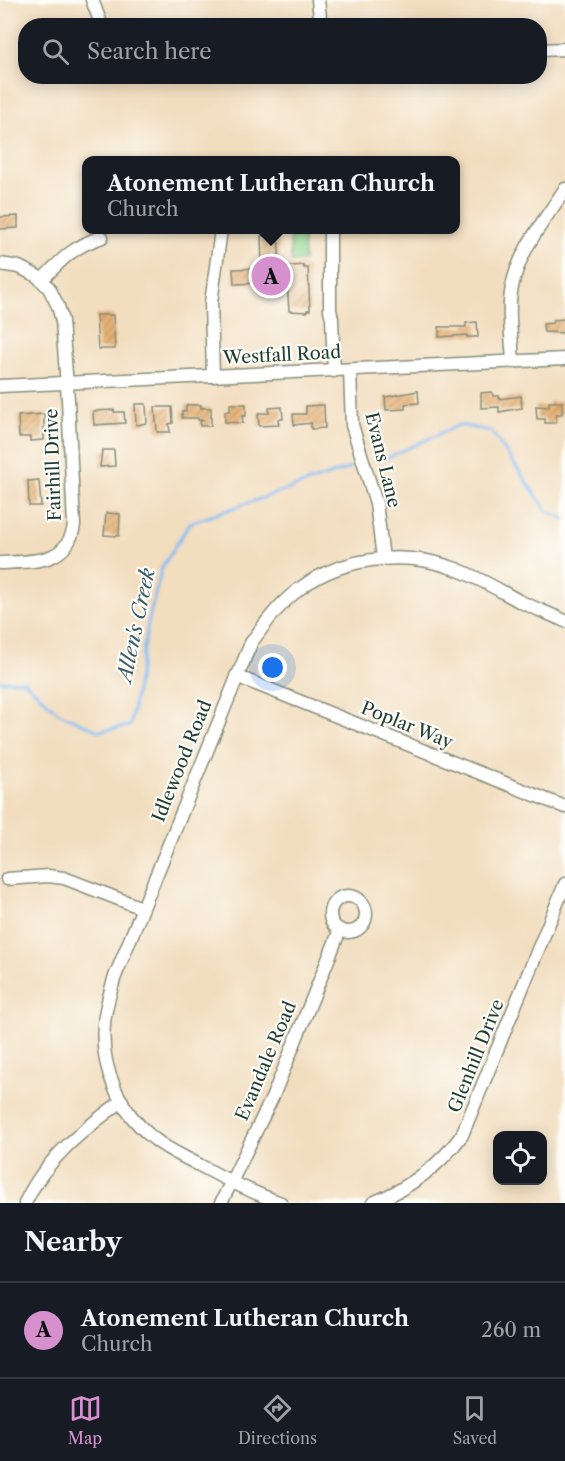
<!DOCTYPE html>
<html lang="en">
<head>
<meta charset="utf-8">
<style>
	:root { --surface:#171b24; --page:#242831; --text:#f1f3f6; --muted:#9ea1a6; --line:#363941; --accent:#d690ce }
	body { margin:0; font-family:"Libre Caslon Text",serif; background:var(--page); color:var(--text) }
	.controls { position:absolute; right:18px; bottom:18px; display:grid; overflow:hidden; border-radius:12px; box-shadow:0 3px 15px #0003 }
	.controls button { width:54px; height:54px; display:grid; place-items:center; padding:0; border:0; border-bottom:2px solid var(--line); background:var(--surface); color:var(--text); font:30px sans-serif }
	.you { position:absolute; left:273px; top:668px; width:21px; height:21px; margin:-15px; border:4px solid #fff; border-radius:50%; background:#1a73e8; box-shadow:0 0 0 9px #1a73e833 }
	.badge { display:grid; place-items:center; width:39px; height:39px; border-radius:50%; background:var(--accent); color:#111; font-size:20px; font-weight:700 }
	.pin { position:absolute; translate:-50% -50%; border:3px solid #fff; box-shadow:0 2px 6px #0006 }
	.popup { position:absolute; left:82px; top:156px; width:378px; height:78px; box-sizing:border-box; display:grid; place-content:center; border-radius:12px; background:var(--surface); filter:drop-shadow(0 2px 4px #0005); font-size:20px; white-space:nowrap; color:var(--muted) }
	.popup b { font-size:22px; color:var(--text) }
	.popup::after { content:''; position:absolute; left:50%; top:100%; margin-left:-12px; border:12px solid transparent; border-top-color:var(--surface) }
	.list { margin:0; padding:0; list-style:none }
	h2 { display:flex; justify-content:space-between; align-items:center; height:78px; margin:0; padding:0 24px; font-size:26px }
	h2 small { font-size:20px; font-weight:400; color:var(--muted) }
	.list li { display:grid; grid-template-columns:39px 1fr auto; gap:18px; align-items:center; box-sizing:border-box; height:96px; padding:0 24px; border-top:2px solid var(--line) }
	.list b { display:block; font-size:22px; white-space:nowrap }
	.list p { margin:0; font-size:20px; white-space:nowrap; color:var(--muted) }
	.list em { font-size:20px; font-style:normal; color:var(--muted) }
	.icon { flex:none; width:33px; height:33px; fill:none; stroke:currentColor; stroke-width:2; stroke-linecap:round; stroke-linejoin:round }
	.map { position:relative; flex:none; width:565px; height:1203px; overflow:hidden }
	.search { position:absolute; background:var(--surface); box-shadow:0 3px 15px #0003; left:18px; right:18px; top:18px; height:66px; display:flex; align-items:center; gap:15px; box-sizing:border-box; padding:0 21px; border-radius:24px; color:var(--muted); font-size:22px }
	.sheet { height:174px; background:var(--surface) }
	nav { display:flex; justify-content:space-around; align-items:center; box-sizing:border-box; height:84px; border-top:2px solid var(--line); background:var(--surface); font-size:16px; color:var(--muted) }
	nav a { display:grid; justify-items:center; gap:3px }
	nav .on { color:var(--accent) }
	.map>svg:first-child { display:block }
</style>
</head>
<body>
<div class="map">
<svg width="565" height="1203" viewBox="0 0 565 1203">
	<defs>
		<pattern id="park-crowns" width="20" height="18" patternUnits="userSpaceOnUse" patternTransform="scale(1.5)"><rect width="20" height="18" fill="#8fd48d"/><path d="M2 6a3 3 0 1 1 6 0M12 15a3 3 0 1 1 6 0" fill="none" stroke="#74ad74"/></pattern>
		<pattern id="building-hatch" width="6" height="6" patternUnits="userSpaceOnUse" patternTransform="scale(1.5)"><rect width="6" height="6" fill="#e7b276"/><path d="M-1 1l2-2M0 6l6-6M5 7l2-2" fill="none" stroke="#bb9262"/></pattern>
	</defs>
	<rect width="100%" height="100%" fill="#fdfcf7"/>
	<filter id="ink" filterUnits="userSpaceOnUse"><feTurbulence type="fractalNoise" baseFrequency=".0167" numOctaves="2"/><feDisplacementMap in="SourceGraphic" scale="12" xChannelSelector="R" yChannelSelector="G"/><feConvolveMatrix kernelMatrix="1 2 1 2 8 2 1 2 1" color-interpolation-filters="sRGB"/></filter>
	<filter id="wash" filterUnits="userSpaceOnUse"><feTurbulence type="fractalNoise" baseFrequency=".008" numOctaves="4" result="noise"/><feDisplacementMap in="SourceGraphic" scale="24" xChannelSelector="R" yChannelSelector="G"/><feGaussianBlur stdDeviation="1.35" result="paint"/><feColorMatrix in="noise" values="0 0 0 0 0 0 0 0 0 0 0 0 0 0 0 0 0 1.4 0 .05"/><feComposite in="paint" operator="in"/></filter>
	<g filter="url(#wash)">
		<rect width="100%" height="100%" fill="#f2ddbe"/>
		<polygon fill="url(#park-crowns)" stroke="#578860" stroke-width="1.5" points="290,236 303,236 304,261 291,262"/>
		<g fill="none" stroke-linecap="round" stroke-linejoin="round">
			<g stroke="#81bbf2" stroke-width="3">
				<polyline points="387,458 459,425 491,431 547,511 565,519"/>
				<polyline points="0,681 24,681 59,713 99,731 130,726 148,623 162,567 190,523 350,468"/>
			</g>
		</g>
		<g id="blocks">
			<g fill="url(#building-hatch)">
				<polygon points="18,216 18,228 0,229 0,217"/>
				<polygon points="278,235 280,267 303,265 304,268 308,268 310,310 307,310 307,312 289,311 287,282 280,282 281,287 263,287 263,283 234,284 233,269 262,268 261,236"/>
				<polygon points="96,315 113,315 115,349 98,349"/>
				<polygon points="565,319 565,333 544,332 543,324 553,323 553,320"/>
				<polygon points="477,322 478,337 467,337 467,335 439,337 439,327 466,327 466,323"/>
				<polygon points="418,391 419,403 405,404 405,409 386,410 385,397"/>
				<polygon points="492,392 493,396 499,396 499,399 521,396 522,408 499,412 499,407 481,408 481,393"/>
				<polygon points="549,402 562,402 562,414 556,414 556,423 545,423 545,419 537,419 536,406 549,407"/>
				<polygon points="135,404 146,404 147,423 136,425"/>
				<polygon points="230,404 246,404 246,416 242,416 243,423 225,422 225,411 230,411"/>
				<polygon points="186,405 201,405 201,408 211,408 211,426 200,426 200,422 203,420 198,420 198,418 182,418 182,411 186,411"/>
				<polygon points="324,405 325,428 311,429 311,423 294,425 293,414 306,414 306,406"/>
				<polygon points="155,407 172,407 173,423 169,424 170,432 157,432"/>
				<polygon points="282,407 283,419 278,419 279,425 259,426 258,413 269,413 269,408"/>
				<polygon points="114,410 114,412 124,412 125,423 94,425 93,411"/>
				<polygon points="44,414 44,440 30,441 30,437 19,437 18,416"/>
				<polygon points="102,450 114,450 115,466 100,467"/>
				<polygon points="39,480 41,506 29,506 28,481"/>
				<polygon points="106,513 120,514 119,536 104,535"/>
			</g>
		</g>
	</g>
	<g filter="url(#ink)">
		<use href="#blocks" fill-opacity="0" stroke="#888d79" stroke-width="1.5"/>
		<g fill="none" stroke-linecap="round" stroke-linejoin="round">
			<g stroke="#888d79" stroke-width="15">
				<g id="minor">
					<polyline points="92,0 102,26"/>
					<polyline points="318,0 321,26"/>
					<polyline points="540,50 565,49"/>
					<polyline points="330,230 330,310 332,318 334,371"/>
					<path d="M0,264L19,267L37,276L49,288L58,306L62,321L68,400L74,525C68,565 31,561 0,563"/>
					<path d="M42,280C62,259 74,246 102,237"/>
					<path d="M513,362C512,338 507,311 512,287C519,250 545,220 565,189"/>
					<polyline points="350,370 352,425 376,503 383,558"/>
					<polyline points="213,376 211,303 221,230"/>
					<polyline points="0,386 565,359"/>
					<polyline points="236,676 565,807"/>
					<polyline points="7,879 48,876 64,878 142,908"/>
					<circle cx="348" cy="914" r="18"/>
					<path d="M25,1203C45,1159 83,1130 122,1101"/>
					<polyline points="221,1203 273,1096 340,930"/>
					<path d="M281,1203C253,1193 227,1180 201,1166C185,1157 167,1150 153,1138C119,1111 100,1067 104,1024C105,1008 110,994 114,979L251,643C264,625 276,608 293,594C335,558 401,549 453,568C476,576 497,589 519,601C534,608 550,614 565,621"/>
					<path d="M373,1203C409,1188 439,1167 462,1135L565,884"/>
				</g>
			</g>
			<use href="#minor" stroke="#fff" stroke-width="12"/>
		</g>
	</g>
	<g text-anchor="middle" stroke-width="4.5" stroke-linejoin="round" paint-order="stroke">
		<g font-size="18" fill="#1f3d34" stroke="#fdfcf7">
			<text transform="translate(282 355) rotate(-3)" y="6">Westfall Road</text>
			<text transform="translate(383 460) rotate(76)" y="6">Evans Lane</text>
			<text transform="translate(53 465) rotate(-92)" y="6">Fairhill Drive</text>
			<text transform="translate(407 725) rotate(22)" y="6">Poplar Way</text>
			<text transform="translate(182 761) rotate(-68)" y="6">Idlewood Road</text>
			<text transform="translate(476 1056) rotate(-68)" y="6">Glenhill Drive</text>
			<text transform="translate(266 1061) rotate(-67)" y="6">Evandale Road</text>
		</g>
		<g font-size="20" font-style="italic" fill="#385c64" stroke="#fdfcf7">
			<text transform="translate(136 625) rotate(-78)" y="7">Allen's Creek</text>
		</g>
	</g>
</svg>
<div class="controls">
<button><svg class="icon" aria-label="locate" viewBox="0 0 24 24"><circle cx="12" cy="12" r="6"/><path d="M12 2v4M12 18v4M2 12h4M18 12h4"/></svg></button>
</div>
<div class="you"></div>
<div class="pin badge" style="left:271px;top:276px">A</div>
<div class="popup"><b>Atonement Lutheran Church</b>Church</div>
<div class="search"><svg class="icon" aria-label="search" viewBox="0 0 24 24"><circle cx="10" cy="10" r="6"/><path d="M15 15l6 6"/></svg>Search here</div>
</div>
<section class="sheet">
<h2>Nearby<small></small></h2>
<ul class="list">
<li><span class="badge">A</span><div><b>Atonement Lutheran Church</b><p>Church</p></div><em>260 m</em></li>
</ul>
</section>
<nav>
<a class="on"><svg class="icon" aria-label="map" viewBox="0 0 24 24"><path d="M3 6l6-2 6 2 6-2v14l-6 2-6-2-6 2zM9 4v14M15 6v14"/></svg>Map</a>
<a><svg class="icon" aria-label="directions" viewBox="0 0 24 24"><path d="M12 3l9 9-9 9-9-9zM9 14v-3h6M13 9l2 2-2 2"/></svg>Directions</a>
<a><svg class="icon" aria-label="saved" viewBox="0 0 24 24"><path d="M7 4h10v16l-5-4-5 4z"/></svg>Saved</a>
</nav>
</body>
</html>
